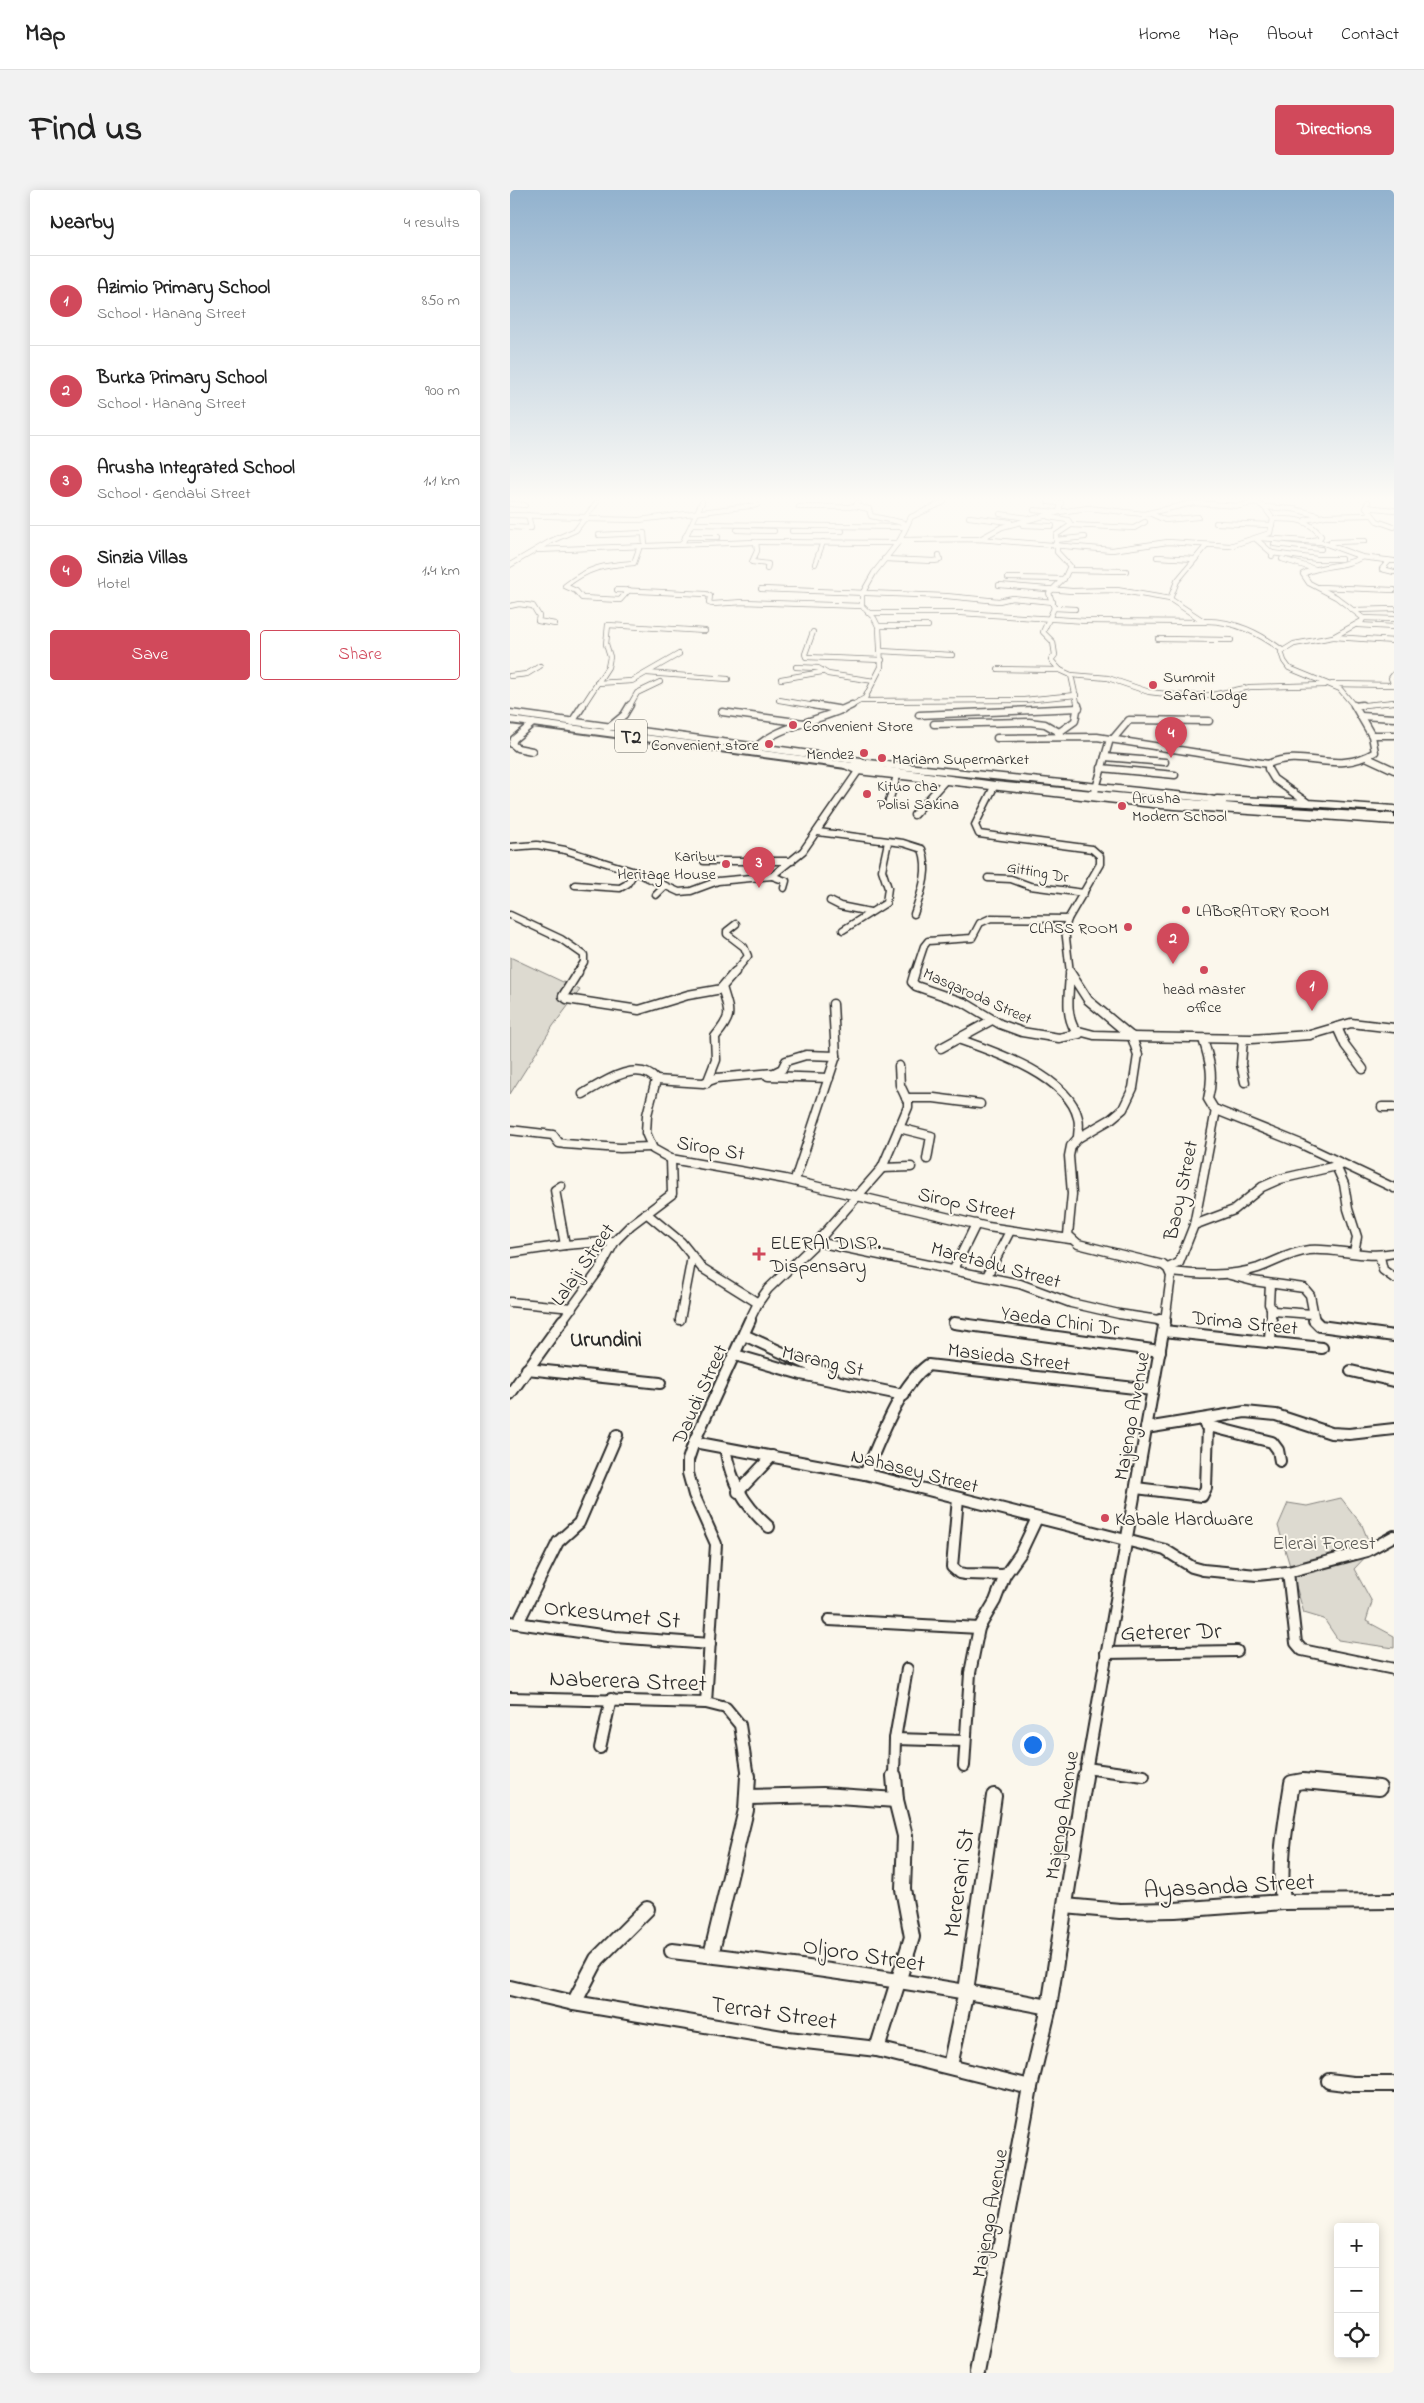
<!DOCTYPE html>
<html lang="en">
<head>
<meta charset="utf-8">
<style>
	:root { --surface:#fff; --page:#f2f2f2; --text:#222; --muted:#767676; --line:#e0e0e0; --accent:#d1495b }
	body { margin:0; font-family:"Indie Flower",sans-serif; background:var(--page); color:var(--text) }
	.controls { position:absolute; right:15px; bottom:15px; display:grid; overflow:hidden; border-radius:5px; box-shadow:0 2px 12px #0003 }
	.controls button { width:45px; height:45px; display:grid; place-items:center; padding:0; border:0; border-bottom:1px solid var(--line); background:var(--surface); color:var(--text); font:25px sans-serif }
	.you { position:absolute; left:522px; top:1554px; width:18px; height:18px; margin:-12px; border:4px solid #fff; border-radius:50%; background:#1a73e8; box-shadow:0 0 0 8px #1a73e833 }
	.badge { display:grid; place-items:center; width:32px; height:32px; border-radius:50%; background:var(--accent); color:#fff; font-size:16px; font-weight:700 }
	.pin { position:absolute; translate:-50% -41px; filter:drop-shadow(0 1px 2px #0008) }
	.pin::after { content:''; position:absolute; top:26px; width:18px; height:15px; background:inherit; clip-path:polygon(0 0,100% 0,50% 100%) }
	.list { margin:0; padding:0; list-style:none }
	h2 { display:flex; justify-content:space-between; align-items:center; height:65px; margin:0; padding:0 20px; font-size:21px }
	h2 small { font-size:16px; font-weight:400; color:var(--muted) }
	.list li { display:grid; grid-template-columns:32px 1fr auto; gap:15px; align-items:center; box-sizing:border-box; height:90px; padding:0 20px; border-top:1px solid var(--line) }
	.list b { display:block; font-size:19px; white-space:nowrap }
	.list p { margin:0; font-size:16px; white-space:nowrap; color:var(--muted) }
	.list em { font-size:16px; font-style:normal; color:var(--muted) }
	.actions { display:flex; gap:10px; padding:15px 20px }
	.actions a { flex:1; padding:11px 0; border:1px solid var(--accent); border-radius:5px; text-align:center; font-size:18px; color:var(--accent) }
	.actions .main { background:var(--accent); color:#fff }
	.icon { flex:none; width:28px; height:28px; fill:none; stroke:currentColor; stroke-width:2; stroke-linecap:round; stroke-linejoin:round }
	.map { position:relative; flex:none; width:884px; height:2183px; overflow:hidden; border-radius:5px }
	header { display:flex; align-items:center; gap:30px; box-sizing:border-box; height:70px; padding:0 25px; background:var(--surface); border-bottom:1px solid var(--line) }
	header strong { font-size:24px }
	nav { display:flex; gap:28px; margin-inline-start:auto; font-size:18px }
	.intro { display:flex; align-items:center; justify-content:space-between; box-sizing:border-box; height:120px; padding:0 30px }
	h1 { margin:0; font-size:35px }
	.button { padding:12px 22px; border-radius:5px; background:var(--accent); color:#fff; font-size:18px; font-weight:700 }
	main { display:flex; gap:30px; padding:0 30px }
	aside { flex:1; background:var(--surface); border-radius:5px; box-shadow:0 2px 12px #0003 }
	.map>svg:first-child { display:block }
</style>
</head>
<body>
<header>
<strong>Map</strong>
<nav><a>Home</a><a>Map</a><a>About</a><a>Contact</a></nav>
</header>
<div class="intro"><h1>Find us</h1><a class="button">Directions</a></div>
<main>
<aside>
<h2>Nearby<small>4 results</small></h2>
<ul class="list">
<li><span class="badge">1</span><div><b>Azimio Primary School</b><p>School · Hanang Street</p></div><em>850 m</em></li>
<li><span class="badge">2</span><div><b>Burka Primary School</b><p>School · Hanang Street</p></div><em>900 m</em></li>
<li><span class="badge">3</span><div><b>Arusha Integrated School</b><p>School · Gendabi Street</p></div><em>1.1 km</em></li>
<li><span class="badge">4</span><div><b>Sinzia Villas</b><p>Hotel</p></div><em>1.4 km</em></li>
</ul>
<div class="actions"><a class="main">Save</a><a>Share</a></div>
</aside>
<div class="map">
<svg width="884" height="2183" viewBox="0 0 884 2183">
	<rect width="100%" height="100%" fill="#fbf7ec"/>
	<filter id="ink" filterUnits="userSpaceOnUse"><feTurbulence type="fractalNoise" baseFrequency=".02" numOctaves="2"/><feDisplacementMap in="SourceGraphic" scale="10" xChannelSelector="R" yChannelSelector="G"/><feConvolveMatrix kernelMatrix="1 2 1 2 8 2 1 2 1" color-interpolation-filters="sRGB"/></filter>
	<g filter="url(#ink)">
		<g fill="#dddad0" stroke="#84827e">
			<polygon points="0,767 70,800 43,836 0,904"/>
			<polygon points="831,1308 852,1335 862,1360 844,1379 862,1412 856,1431 884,1446 884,1458 828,1450 814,1429 794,1423 768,1336 778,1313 797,1316"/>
		</g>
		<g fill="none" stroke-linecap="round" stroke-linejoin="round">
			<g stroke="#2b2b2b" stroke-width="6">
				<g id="minor-far4">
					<polyline points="538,312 550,313"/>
					<polyline points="858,312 856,317 867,331 884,337"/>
					<polyline points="0,314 15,315"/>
					<polyline points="345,316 359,319 361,326 394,333"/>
					<polyline points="289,317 339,317 345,316 348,312"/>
					<polyline points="754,317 784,319 807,325"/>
					<polyline points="856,317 884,320"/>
					<polyline points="524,320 546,322"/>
					<polyline points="549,322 578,318 634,324 683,313 731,316 744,312"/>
					<polyline points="639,323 655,330 688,327"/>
					<polyline points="490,324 518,328"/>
					<polyline points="0,325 76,327"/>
					<polyline points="459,327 500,332"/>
					<polyline points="539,327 558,330 561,335 546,345 546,356"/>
					<polyline points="75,329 129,330 247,315"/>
					<path d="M763,329C784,329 798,328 811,346L809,349L803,350"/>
					<polyline points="795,330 815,326 861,325"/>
					<polyline points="706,333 762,335"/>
					<polyline points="182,334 396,337"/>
					<polyline points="513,335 542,336"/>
					<polyline points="561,335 624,338 635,332"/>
					<polyline points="0,337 21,338 18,325"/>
					<polyline points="227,340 264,341"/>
					<polyline points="282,341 332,341"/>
					<polyline points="89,345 134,343 135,356"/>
					<polyline points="175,347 208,347"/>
					<path d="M749,348L811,352L852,367C834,378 812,374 793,384L799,393L826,407L853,428L852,431L823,447L784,454L771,462L774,471L779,478L830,499L845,517"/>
					<polyline points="470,349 492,337 549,322 551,312"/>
					<polyline points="746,349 763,364 762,366"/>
					<polyline points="390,350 469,349 602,360 658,352 720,356 760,343 763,329 754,317 746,312"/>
					<polyline points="546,350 575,347"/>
					<polyline points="246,352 247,361 242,372 258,374 257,379"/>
					<polyline points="821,352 855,351"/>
					<polyline points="172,354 192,312"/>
					<polyline points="764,354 811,359"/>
					<polyline points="547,356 547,362 560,376 555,387 539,403 544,418 533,442 543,452 545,465 541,470 550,480 561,485 568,517"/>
					<polyline points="26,360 246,352 387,353"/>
					<polyline points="762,363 807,369 831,369"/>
					<polyline points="647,367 685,369"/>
					<polyline points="851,367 884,371"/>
					<polyline points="374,369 424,371 430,370 429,365"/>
					<polyline points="772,369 805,379"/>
					<polyline points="879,371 872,379 884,382"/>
					<polyline points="305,374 313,352"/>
					<polyline points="0,375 41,351 66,340 87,312"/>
					<polyline points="559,380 616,381"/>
					<polyline points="498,388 554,389"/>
					<polyline points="489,395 562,401 607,400 660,409"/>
					<polyline points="809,397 884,400"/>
					<polyline points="251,399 436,406 489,411 502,408 543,412"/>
					<polyline points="107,400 196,404 200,406 199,413 202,414 234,412 352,416"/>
					<path d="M119,400L110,410L72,408L66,401L55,396C79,377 94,375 124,373L130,356"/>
					<polyline points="0,416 9,414 23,416 29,426 28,431 45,434"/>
					<polyline points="544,418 565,419"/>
					<polyline points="844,420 884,419"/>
					<polyline points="358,423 451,423 576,431 695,432 660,409 667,391 697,355"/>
					<polyline points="853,428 884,429"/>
					<path d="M696,431C725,431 749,443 772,460"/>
					<polyline points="848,435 884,437"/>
					<polyline points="368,436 418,436"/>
					<polyline points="303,442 295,464 296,467 372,470"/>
					<polyline points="824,447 884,451"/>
					<polyline points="648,449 721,450"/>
					<polyline points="371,461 442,465"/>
					<polyline points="286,477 308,478 318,484 364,491"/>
					<polyline points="488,479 550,480"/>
					<polyline points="137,483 218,489"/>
					<polyline points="884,484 881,488 884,495"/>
					<polyline points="561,485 598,488 639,502 675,506 702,505 740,497 815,495"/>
					<polyline points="0,486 17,484 30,476"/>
					<polyline points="271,489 312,482"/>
					<polyline points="87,493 122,491 169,464"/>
					<polyline points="822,494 884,495"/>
					<polyline points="269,510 311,517"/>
					<polyline points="349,511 514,510 566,505"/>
					<polyline points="845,516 884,512"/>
					<polyline points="72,517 98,477 100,467 96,454 98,435 195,441"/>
					<polyline points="119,517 127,503 150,492"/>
					<polyline points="339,517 355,508 371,477 369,438 364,428 352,416 352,404 364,383 390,350 401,327 434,312"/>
				</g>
			</g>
			<g stroke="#2b2b2b" stroke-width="9">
				<g id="minor-far3">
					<polyline points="303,515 333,520"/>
					<path d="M844,515L862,546L865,562C825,586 795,558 758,574V579L764,589L798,613L884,619"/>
					<polyline points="845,516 852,515"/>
					<polyline points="212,522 294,533"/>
					<polyline points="0,523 351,571"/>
					<polyline points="409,525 569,518"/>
					<polyline points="851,526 884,528"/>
					<polyline points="62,532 73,515"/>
					<polyline points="424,534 519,532 535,534 549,542"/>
					<polyline points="97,539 114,525 120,515"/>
					<polyline points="863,545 884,545"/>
					<polyline points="554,547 548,543 565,531 568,515"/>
					<polyline points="487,548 587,547 758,574"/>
					<polyline points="603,549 619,530 699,531"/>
					<polyline points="22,561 7,558 2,554 4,549 23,533"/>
					<path d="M242,562C262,536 312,531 342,515"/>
					<polyline points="595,567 655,572"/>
					<polyline points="858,568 884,580"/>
					<polyline points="345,574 358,573 695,608 713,612"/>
					<polyline points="335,575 348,581 651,615 884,631"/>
					<polyline points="591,578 665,585"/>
					<polyline points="485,595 465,635 469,644 582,659 590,666 590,674 558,729 555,739 560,783"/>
					<polyline points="585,602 600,549"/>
					<polyline points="707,609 797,613"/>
					<polyline points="378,614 387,586"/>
					<polyline points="404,625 434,592"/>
					<path d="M308,642L393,653L412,659C420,681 411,703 404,724"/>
					<polyline points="0,657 27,655 55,660 125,682 169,702 181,701 208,691 262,686 293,661 351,577"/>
					<polyline points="194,671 282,671"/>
					<polyline points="262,686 276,691 274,698"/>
					<polyline points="478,688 501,689 520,696 574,703"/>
					<polyline points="65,695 110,698 117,694 125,682"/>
					<polyline points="146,705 155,696"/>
					<polyline points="320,711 330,716 360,722"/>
					<polyline points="0,725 51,749 74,765 74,772 67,783"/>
					<polyline points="333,740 376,713 378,698 372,680 378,652"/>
					<polyline points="224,783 238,766 234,757 217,744 217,741 226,734"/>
					<polyline points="405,783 414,756 418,751 462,748 470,733 481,728 558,729"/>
				</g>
			</g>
			<g stroke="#2b2b2b" stroke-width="11">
				<g id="minor-far2">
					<polyline points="68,782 53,806 57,809 129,820 178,805 212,799"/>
					<polyline points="405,782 402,792 406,796 455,813 490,834 512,842 549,848 569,844"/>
					<polyline points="560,782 578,810 622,847 628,865 623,898 613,919 601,929 568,948 561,956 559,966 562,1004 558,1045 568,1054 653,1075 658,1079 661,1086 655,1131"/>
					<path d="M560,785C559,803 555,824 565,840L584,845L621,846"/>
					<polyline points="827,837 835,855 853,879"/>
					<polyline points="622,847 741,849 800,845 841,833 884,838"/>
					<path d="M448,849C485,862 558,886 568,928C570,934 568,942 568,948"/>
					<path d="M693,849C700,871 704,886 698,909L704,919L791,954L884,998"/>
					<polyline points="733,850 731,874 735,892"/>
					<polyline points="431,858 482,830"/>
					<polyline points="258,886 319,888"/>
					<polyline points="146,890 193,893 207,888 264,883 272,879 276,871 296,865 326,866"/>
					<path d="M197,893L206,870L205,847C223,825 220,824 212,797L225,782"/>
					<path d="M73,904C92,893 128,868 146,890L137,925L136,943L143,959L161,969L275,989L478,1037L560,1049"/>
					<polyline points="396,908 424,908 470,914"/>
					<polyline points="872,917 884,917"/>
					<polyline points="389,938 421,946 417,969"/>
					<polyline points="0,940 43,945 49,953 55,954 110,958 141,957"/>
					<polyline points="826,976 834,994 838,1019 847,1047 844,1062"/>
					<polyline points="372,978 401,977"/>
					<polyline points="285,990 326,866 323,814"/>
					<polyline points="51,996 45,1000 55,1055"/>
					<polyline points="136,1023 171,1052 192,1078 248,1113"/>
					<polyline points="684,1035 724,1020 752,997 770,989 831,975"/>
					<polyline points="307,1052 510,1094 561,1113 609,1124 655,1131"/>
					<polyline points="0,1063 55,1055 105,1051"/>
					<polyline points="870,1067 873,1080 884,1088"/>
					<polyline points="658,1078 669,1073 684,1035 706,920"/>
					<polyline points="444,1079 466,1034"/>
					<path d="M660,1082C689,1085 720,1087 748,1078C765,1072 781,1062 799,1060C828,1058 855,1069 884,1063"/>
					<polyline points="720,1085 743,1091 794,1098 800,1105 805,1131"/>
					<polyline points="477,1086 500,1041"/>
					<polyline points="760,1094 759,1114 763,1121 802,1124"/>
					<polyline points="0,1112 62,1118"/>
					<polyline points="170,1130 182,1067"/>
					<polyline points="52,1131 89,1080 105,1051 121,1035 162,1004 161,969"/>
					<polyline points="239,1131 248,1113 258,1099 307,1052 372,978 398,917 398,912 390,895 389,876"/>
					<polyline points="761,1131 761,1119"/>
				</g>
			</g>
			<g stroke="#2b2b2b" stroke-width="14">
				<g id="minor-far1">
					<polyline points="650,1130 655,1131"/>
					<polyline points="804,1130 810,1136 884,1146"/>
					<polyline points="444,1133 650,1161"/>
					<polyline points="654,1141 812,1158"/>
					<polyline points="234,1145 310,1180 326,1190"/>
					<polyline points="760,1152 761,1130"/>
					<polyline points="225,1165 291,1184 394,1205"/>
					<polyline points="17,1179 150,1193"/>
					<polyline points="841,1181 884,1191"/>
					<polyline points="0,1204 53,1130"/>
					<polyline points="695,1235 762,1252 768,1260 770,1271"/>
					<polyline points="636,1238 735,1222 766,1225 821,1243 839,1244 884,1239"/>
					<polyline points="184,1252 355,1284 655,1360 682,1377 693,1380 747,1385 778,1382 857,1361 884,1346"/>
					<path d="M215,1258C221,1292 233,1314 259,1337"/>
					<path d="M355,1284C370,1251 388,1197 418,1175L643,1200"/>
					<polyline points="626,1298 692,1306 696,1298 698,1236"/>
					<polyline points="228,1302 262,1266"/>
					<polyline points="448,1308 442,1377 449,1383 455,1384 495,1385"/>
					<polyline points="778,1382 786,1453 792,1460 884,1479"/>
					<polyline points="319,1430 469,1438"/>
					<polyline points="0,1432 105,1447 200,1454"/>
					<polyline points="8,1433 48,1352 69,1333 107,1245"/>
					<polyline points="596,1463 727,1461"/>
					<polyline points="0,1508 196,1513 216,1518 230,1535 238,1587"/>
					<polyline points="196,1513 206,1354 184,1305 178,1283 178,1270 184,1252 240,1130"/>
					<polyline points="385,1549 455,1551"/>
					<polyline points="90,1558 101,1509"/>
					<polyline points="454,1576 460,1483 469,1438 485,1411 495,1385 510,1364 527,1328"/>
					<polyline points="576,1578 634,1586"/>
					<polyline points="384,1587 385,1549 397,1479"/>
					<polyline points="575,1587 655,1130"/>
				</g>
			</g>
			<g stroke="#2b2b2b" stroke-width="18">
				<g id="minor">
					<polyline points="238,1607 313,1605 386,1610"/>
					<path d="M773,1712C768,1672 776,1633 782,1593L793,1591L869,1598"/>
					<polyline points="555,1716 610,1721 665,1720 773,1712 884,1711"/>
					<path d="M162,1761C288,1775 414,1793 539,1817"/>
					<polyline points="201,1765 236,1620 238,1586"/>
					<polyline points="0,1798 64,1813 278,1849 367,1859 520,1897"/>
					<polyline points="64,1813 87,1769 137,1719"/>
					<polyline points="367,1859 402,1747 393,1699 395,1646 386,1610 384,1586"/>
					<polyline points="440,1876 456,1801 484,1606"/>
					<polyline points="819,1891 843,1894 884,1894"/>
					<polyline points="467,2183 520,1897 539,1817 575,1586"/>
				</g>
			</g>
			<g stroke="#2b2b2b" stroke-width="4">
				<polygon id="highway" points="0,527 485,592 747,616 884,624 884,630 747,622 485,598 0,533"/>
			</g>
			<use href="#minor-far4" stroke="#fbf7ec" stroke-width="4.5"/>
			<use href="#minor-far3" stroke="#fbf7ec" stroke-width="6"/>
			<use href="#minor-far2" stroke="#fbf7ec" stroke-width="8"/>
			<use href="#minor-far1" stroke="#fbf7ec" stroke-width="10"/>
			<use href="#minor" stroke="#fbf7ec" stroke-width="14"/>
			<use href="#highway" fill="#fbf7ec" fill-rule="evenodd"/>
		</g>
	</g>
	<linearGradient id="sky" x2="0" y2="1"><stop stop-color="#92b2ce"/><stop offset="0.5" stop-color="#fdfbf6"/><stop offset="1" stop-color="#fdfbf6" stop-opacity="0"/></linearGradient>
	<rect width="884" height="618" fill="url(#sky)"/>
	<g fill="#d1495b" stroke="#fbf7ec" stroke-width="2">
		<circle cx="643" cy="495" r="5"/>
		<circle cx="283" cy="535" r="5"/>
		<circle cx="259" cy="554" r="5"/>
		<circle cx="354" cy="563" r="5"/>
		<circle cx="372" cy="568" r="5"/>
		<circle cx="357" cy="604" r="5"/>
		<circle cx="612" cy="616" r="5"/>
		<circle cx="216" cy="674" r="5"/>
		<circle cx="676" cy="720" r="5"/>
		<circle cx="618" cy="737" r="5"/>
		<circle cx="694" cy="780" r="5"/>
		<path d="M246.5 1056.5h5v5h5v5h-5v5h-5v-5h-5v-5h5z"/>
		<circle cx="595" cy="1328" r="5"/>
	</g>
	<g text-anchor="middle" stroke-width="4" stroke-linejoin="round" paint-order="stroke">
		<g font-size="16" fill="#2b2b2b" stroke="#fbf7ec" text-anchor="start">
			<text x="653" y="492">Summit<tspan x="653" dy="18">Safari Lodge</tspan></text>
			<text x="293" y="541">Convenient Store</text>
			<text x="249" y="560" text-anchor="end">Convenient store</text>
			<text x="344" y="569" text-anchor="end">Mendez</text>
			<text x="382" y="574">Mariam Supermarket</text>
			<text x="367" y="601">Kituo cha<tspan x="367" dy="18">Polisi Sakina</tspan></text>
			<text x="622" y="613">Arusha<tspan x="622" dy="18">Modern School</tspan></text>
			<text x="206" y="671" text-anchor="end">Karibu<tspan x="206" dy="18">Heritage House</tspan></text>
			<text x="686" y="726">LABORATORY ROOM</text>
			<text x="608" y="743" text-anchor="end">CLASS ROOM</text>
			<text x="694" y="804" text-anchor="middle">head master<tspan x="694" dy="18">office</tspan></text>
		</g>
		<g font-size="16" fill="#2b2b2b" stroke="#fbf7ec">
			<text transform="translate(528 681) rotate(10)" y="6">Gitting Dr</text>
			<text transform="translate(468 805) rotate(24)" y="6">Masqaroda Street</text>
		</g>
		<rect fill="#fbf7ec" stroke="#696865" stroke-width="1" x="105" y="529.5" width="32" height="33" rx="4"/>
		<g font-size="19" font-weight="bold" fill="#2b2b2b">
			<text x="121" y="553">T2</text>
		</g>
		<g font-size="20" fill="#2b2b2b" stroke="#fbf7ec">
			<text transform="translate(201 957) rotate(10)" y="7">Sirop St</text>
			<text transform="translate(670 1000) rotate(-78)" y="7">Baoy Street</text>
			<text transform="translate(457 1013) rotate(12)" y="7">Sirop Street</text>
			<text transform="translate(72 1074) rotate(-55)" y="7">Lalaji Street</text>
			<text transform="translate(486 1074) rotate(15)" y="7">Maretadu Street</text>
			<text transform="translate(550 1130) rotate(8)" y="7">Yaeda Chini Dr</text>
			<text transform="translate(735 1132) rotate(6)" y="7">Drima Street</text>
			<text transform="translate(499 1166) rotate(7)" y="7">Masieda Street</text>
			<text transform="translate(313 1170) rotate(13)" y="7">Marang St</text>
			<text transform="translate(189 1204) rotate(-66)" y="7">Daudi Street</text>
			<text transform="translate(621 1226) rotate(-80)" y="7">Majengo Avenue</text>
			<text transform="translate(405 1280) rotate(14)" y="7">Nahasey Street</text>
			<text transform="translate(551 1625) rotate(-81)" y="7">Majengo Avenue</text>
			<text transform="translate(479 2023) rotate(-80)" y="7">Majengo Avenue</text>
		</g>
		<g font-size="20" fill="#2b2b2b" stroke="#fbf7ec" text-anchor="start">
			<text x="260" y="1059">ELERAI DISP.<tspan x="260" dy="23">Dispensary</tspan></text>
			<text x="605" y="1335">Kabale Hardware</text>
		</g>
		<g font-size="20" fill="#585754" stroke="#fbf7ec">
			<text x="814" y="1359">Elerai Forest</text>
		</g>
		<g font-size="21" font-weight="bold" fill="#2b2b2b" stroke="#fbf7ec">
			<text x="96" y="1156">Urundini</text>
		</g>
		<g font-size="24" fill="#2b2b2b" stroke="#fbf7ec">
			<text transform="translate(102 1423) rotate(6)" y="8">Orkesumet St</text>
			<text transform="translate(661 1441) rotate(-1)" y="8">Geterer Dr</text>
			<text transform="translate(118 1490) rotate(2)" y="8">Naberera Street</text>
			<text transform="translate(448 1693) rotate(-82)" y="8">Mererani St</text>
			<text transform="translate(719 1695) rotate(-3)" y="8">Ayasanda Street</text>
			<text transform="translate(354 1764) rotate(9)" y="8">Oljoro Street</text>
			<text transform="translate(264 1822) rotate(8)" y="8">Terrat Street</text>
		</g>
	</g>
</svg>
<div class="controls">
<button>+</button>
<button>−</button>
<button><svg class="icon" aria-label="locate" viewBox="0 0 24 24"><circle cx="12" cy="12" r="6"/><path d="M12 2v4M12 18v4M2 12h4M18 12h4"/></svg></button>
</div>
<div class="you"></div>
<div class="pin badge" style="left:802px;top:821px">1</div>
<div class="pin badge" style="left:663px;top:774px">2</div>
<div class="pin badge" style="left:249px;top:698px">3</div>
<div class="pin badge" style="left:661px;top:568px">4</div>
</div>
</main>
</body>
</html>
